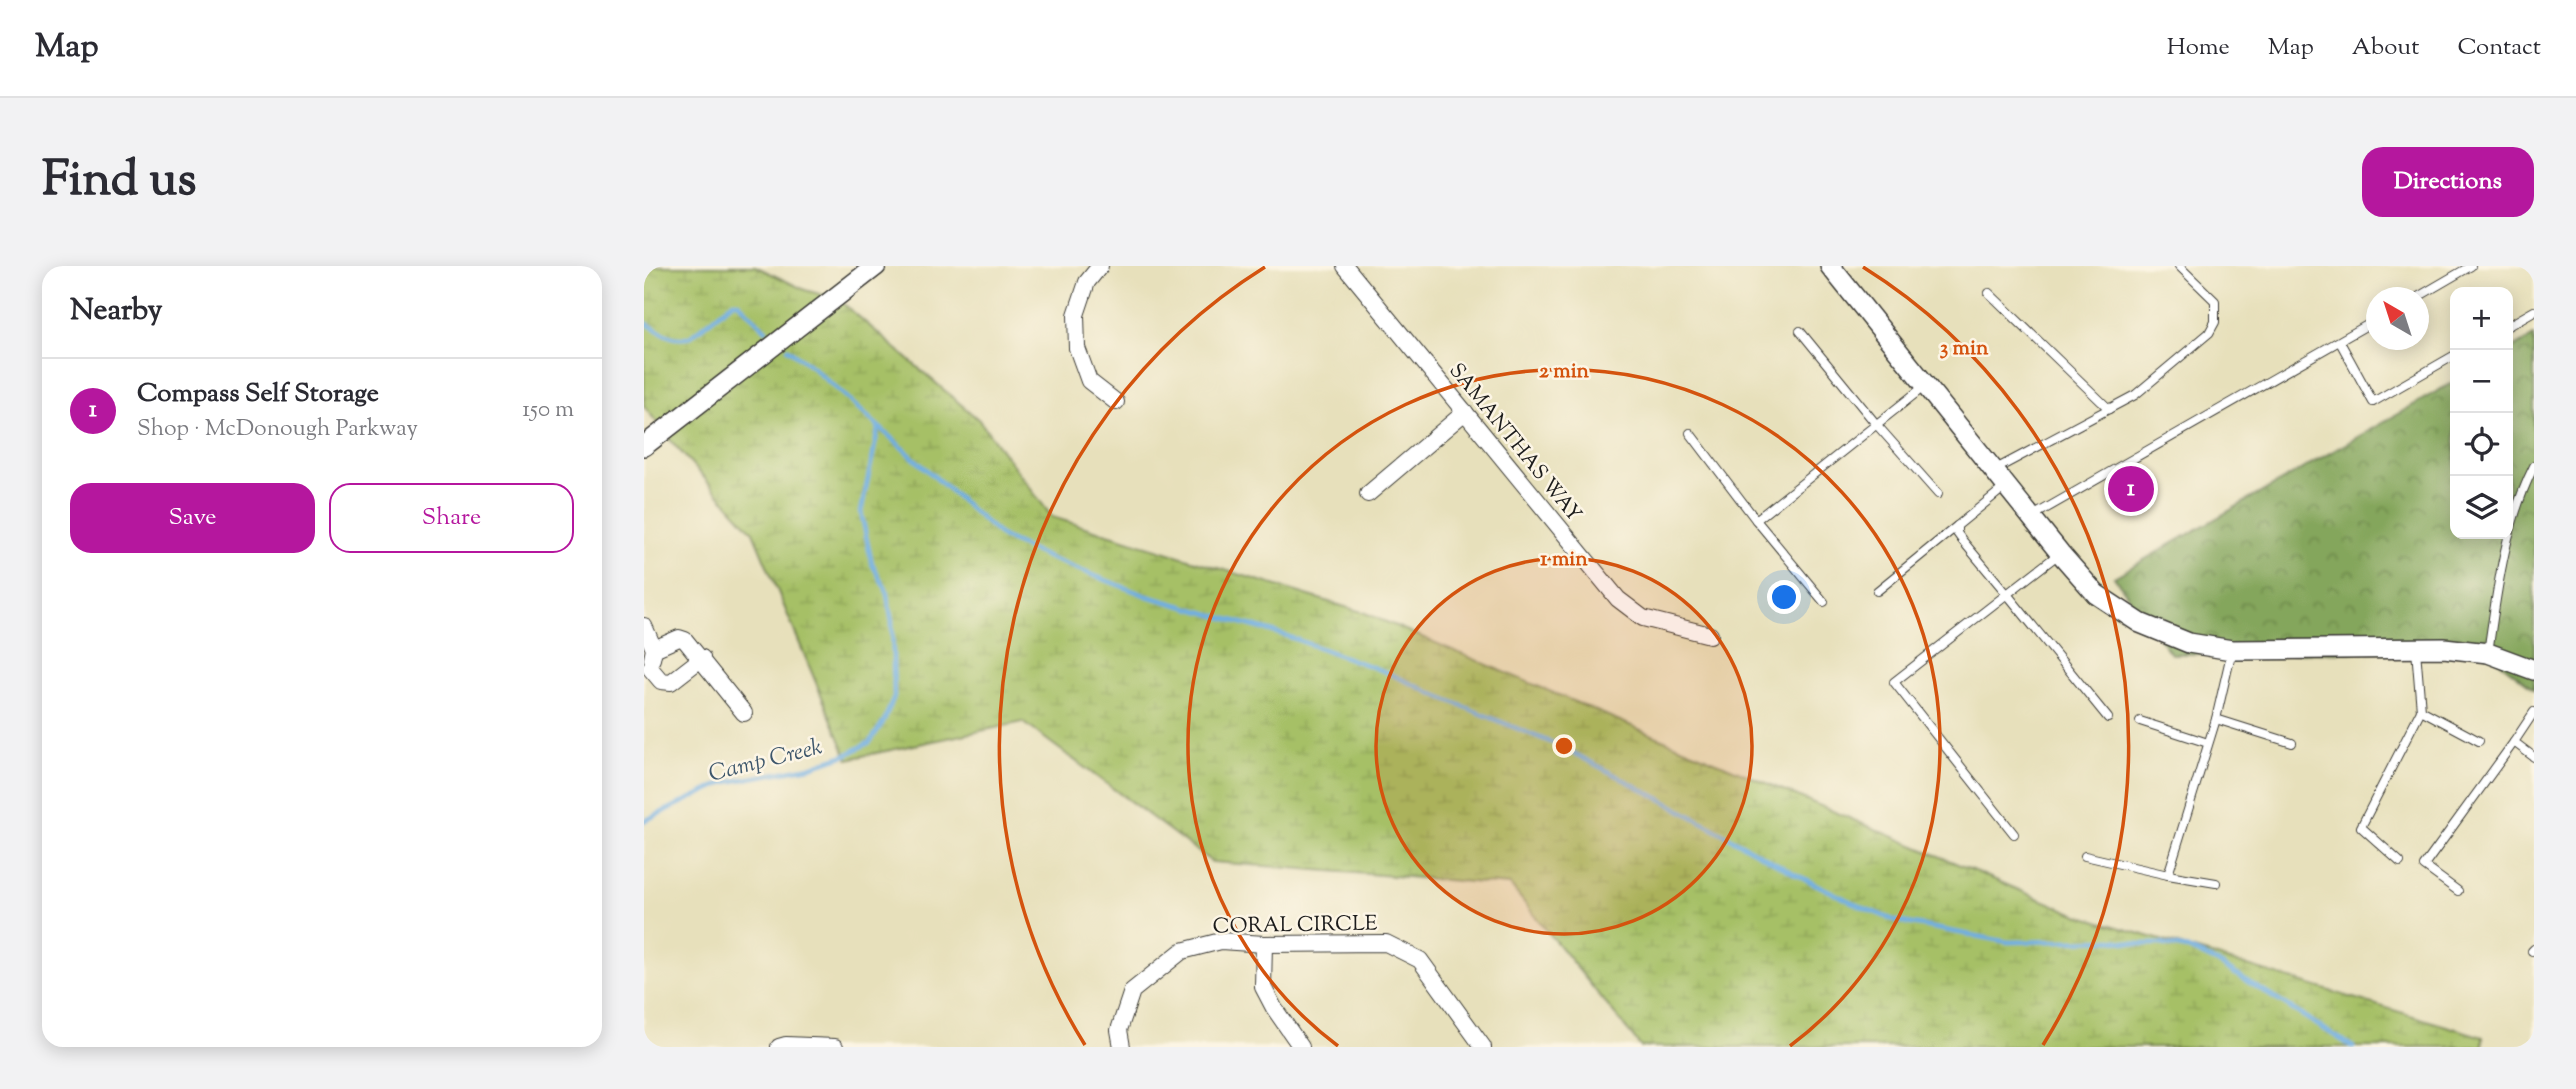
<!DOCTYPE html>
<html lang="en">
<head>
<meta charset="utf-8">
<style>
	:root { --surface:#fff; --page:#f2f2f3; --text:#2b2b33; --muted:#7c7c81; --line:#e1e1e2; --accent:#b5179e }
	body { margin:0; font-family:"Sorts Mill Goudy",serif; background:var(--page); color:var(--text) }
	.controls { position:absolute; right:21px; top:21px; display:grid; overflow:hidden; border-radius:14px; box-shadow:0 4px 18px #0003 }
	.controls button { width:63px; height:63px; display:grid; place-items:center; padding:0; border:0; border-bottom:2px solid var(--line); background:var(--surface); color:var(--text); font:35px sans-serif }
	.compass { position:absolute; left:1722px; top:21px; width:63px; height:63px; border-radius:50%; background:var(--surface); box-shadow:0 4px 18px #0003; rotate:321deg }
	.you { position:absolute; left:1141px; top:332px; width:24px; height:24px; margin:-18px; border:5px solid #fff; border-radius:50%; background:#1a73e8; box-shadow:0 0 0 10px #1a73e833 }
	.badge { display:grid; place-items:center; width:46px; height:46px; border-radius:50%; background:var(--accent); color:#fff; font-size:23px; font-weight:700 }
	.pin { position:absolute; translate:-50% -50%; border:4px solid #fff; box-shadow:0 2px 7px #0006 }
	.list { margin:0; padding:0; list-style:none }
	h2 { display:flex; justify-content:space-between; align-items:center; height:91px; margin:0; padding:0 28px; font-size:30px }
	h2 small { font-size:23px; font-weight:400; color:var(--muted) }
	.list li { display:grid; grid-template-columns:46px 1fr auto; gap:21px; align-items:center; box-sizing:border-box; height:105px; padding:0 28px; border-top:2px solid var(--line) }
	.list b { display:block; font-size:26px; white-space:nowrap }
	.list p { margin:0; font-size:23px; white-space:nowrap; color:var(--muted) }
	.list em { font-size:23px; font-style:normal; color:var(--muted) }
	.actions { display:flex; gap:14px; padding:21px 28px }
	.actions a { flex:1; padding:16px 0; border:2px solid var(--accent); border-radius:21px; text-align:center; font-size:24px; color:var(--accent) }
	.actions .main { background:var(--accent); color:#fff }
	.icon { flex:none; width:38px; height:38px; fill:none; stroke:currentColor; stroke-width:2; stroke-linecap:round; stroke-linejoin:round }
	.map { position:relative; flex:none; width:1890px; height:781px; overflow:hidden; border-radius:21px }
	header { display:flex; align-items:center; gap:42px; box-sizing:border-box; height:98px; padding:0 35px; background:var(--surface); border-bottom:2px solid var(--line) }
	header strong { font-size:33px }
	nav { display:flex; gap:38px; margin-inline-start:auto; font-size:24px }
	.intro { display:flex; align-items:center; justify-content:space-between; box-sizing:border-box; height:168px; padding:0 42px }
	h1 { margin:0; font-size:49px }
	.button { padding:18px 32px; border-radius:21px; background:var(--accent); color:#fff; font-size:24px; font-weight:700 }
	main { display:flex; gap:42px; padding:0 42px }
	aside { flex:1; background:var(--surface); border-radius:21px; box-shadow:0 4px 18px #0003 }
	.map>svg:first-child { display:block }
</style>
</head>
<body>
<header>
<strong>Map</strong>
<nav><a>Home</a><a>Map</a><a>About</a><a>Contact</a></nav>
</header>
<div class="intro"><h1>Find us</h1><a class="button">Directions</a></div>
<main>
<aside>
<h2>Nearby<small></small></h2>
<ul class="list">
<li><span class="badge">1</span><div><b>Compass Self Storage</b><p>Shop · McDonough Parkway</p></div><em>150 m</em></li>
</ul>
<div class="actions"><a class="main">Save</a><a>Share</a></div>
</aside>
<div class="map">
<svg width="1890" height="781" viewBox="0 0 1890 781">
	<defs>
		<pattern id="forest-crowns" width="20" height="18" patternUnits="userSpaceOnUse" patternTransform="scale(1.75)"><rect width="20" height="18" fill="#84a65b"/><path d="M2 6a3 3 0 1 1 6 0M12 15a3 3 0 1 1 6 0" fill="none" stroke="#6b864a"/></pattern>
		<pattern id="wetland-marsh" width="20" height="14" patternUnits="userSpaceOnUse" patternTransform="scale(1.75)"><rect width="20" height="14" fill="#a6c066"/><path d="M1 5h8M5 5V1M11 12h8M15 12V8" fill="none" stroke="#8ea458"/></pattern>
	</defs>
	<rect width="100%" height="100%" fill="#fcf5e5"/>
	<filter id="ink" filterUnits="userSpaceOnUse"><feTurbulence type="fractalNoise" baseFrequency=".0143" numOctaves="2"/><feDisplacementMap in="SourceGraphic" scale="14" xChannelSelector="R" yChannelSelector="G"/><feConvolveMatrix kernelMatrix="1 2 1 2 8 2 1 2 1" color-interpolation-filters="sRGB"/></filter>
	<filter id="wash" filterUnits="userSpaceOnUse"><feTurbulence type="fractalNoise" baseFrequency=".00686" numOctaves="4" result="noise"/><feDisplacementMap in="SourceGraphic" scale="28" xChannelSelector="R" yChannelSelector="G"/><feGaussianBlur stdDeviation="1.57" result="paint"/><feColorMatrix in="noise" values="0 0 0 0 0 0 0 0 0 0 0 0 0 0 0 0 0 1.4 0 .05"/><feComposite in="paint" operator="in"/></filter>
	<g filter="url(#wash)">
		<rect width="100%" height="100%" fill="#e7e0bb"/>
		<polygon fill="url(#forest-crowns)" stroke="#50613c" stroke-width="2" points="1890,70 1890,423 1842,385 1527,388 1470,311 1811,115 1811,268 1864,268 1864,85"/>
		<polygon fill="url(#wetland-marsh)" stroke="#616e41" stroke-width="2" points="0,0 111,0 161,24 194,33 335,154 408,251 721,347 1434,649 1839,771 1839,781 997,781 866,619 568,596 379,456 204,493 109,266 28,176 0,140"/>
		<g fill="none" stroke-linecap="round" stroke-linejoin="round">
			<g stroke="#6faee2" stroke-width="4.5">
				<path d="M0,56C16,65 27,76 46,71L89,36H94L122,64"/>
				<polyline points="144,83 168,101 358,271 407,293 503,330 640,369 742,406 792,429 918,481 1026,538 1153,609 1220,642 1252,655 1364,676 1468,674 1494,678 1517,678 1544,683 1574,697 1709,781"/>
				<polyline points="0,555 79,517 166,501 204,488 226,476 240,455 250,431 248,356 242,323 228,298 217,246 234,164"/>
			</g>
		</g>
	</g>
	<g filter="url(#ink)">
		<g fill="none" stroke-linecap="round" stroke-linejoin="round">
			<g stroke="#3a3934" stroke-width="10">
				<g id="service">
					<polyline points="1345,27 1465,143"/>
					<polyline points="1772,32 1827,0"/>
					<polyline points="1864,60 1890,45"/>
					<polyline points="1156,65 1232,158 1294,228"/>
					<polyline points="1696,76 1729,136 1811,89"/>
					<polyline points="1046,167 1112,254 1282,119"/>
					<polyline points="1350,204 1491,129 1565,67 1571,56 1571,35 1535,0"/>
					<polyline points="1362,220 1313,260 1313,267 1318,274 1363,328 1416,287"/>
					<polyline points="1387,251 1732,54"/>
					<polyline points="1112,254 1180,336"/>
					<polyline points="1233,325 1313,260"/>
					<polyline points="1772,384 1777,444 1835,475"/>
					<path d="M1844,387C1853,324 1861,258 1890,200"/>
					<polyline points="1890,446 1870,476 1890,491"/>
					<polyline points="1572,453 1648,477"/>
					<polyline points="1496,455 1564,477"/>
					<polyline points="1370,568 1250,416 1363,328 1464,452"/>
					<polyline points="1441,590 1524,609 1572,453 1588,384"/>
					<polyline points="1756,596 1717,561 1777,444"/>
					<polyline points="1524,609 1572,617"/>
					<polyline points="1814,625 1780,600 1870,476"/>
					<polyline points="1888,685 1890,683"/>
				</g>
			</g>
			<g stroke="#3a3934" stroke-width="18">
				<g id="minor">
					<polyline points="456,0 443,16 432,49 433,82 445,115 472,136"/>
					<polyline points="701,0 974,333 999,352 1066,369"/>
					<polyline points="724,228 821,146"/>
					<polyline points="0,360 10,383 8,393"/>
					<polyline points="10,383 35,372 41,374 100,447"/>
					<polyline points="6,402 17,415 27,416 58,392"/>
					<polyline points="620,678 619,721 630,742 657,781"/>
					<polyline points="135,781 142,779 191,781"/>
					<polyline points="478,781 475,764 488,725 538,685 577,675 620,678 742,677 776,694 839,781"/>
				</g>
			</g>
			<g stroke="#3a3934" stroke-width="22">
				<g id="tertiary">
					<polyline points="1186,0 1416,287 1452,328 1496,357 1545,377 1588,384 1800,382 1844,387 1890,404"/>
					<polyline points="0,180 232,0"/>
				</g>
			</g>
			<use href="#service" stroke="#fff" stroke-width="8"/>
			<use href="#minor" stroke="#fff" stroke-width="16"/>
			<use href="#tertiary" stroke="#fff" stroke-width="19"/>
		</g>
	</g>
	<circle cx="920" cy="480" r="188" fill="#d4530e" fill-opacity=".12"/>
	<g fill="none" stroke="#d4530e" stroke-width="3.5">
		<circle cx="920" cy="480" r="188"/>
		<path d="M694 780A376 376 0 1 1 1146 780"/>
		<path d="M441 779A565 565 0 0 1 621 1M1219 1A565 565 0 0 1 1399 779"/>
	</g>
	<g text-anchor="middle" stroke-width="5" stroke-linejoin="round" paint-order="stroke">
		<g font-size="21" fill="#1c1c1c" stroke="#fcf5e5">
			<text transform="translate(872 176) rotate(51)" y="7">SAMANTHAS WAY</text>
			<text transform="translate(651 658) rotate(-1)" y="7">CORAL CIRCLE</text>
		</g>
		<g font-size="23" font-style="italic" fill="#3d566b" stroke="#fcf5e5">
			<text transform="translate(121 493) rotate(-14)" y="8">Camp Creek</text>
		</g>
	</g>
	<circle cx="920" cy="480" r="10" fill="#d4530e" stroke="#fcf5e5" stroke-width="3.5"/>
	<g font-size="21" text-anchor="middle" font-weight="bold" fill="#d4530e" stroke="#fcf5e5" stroke-width="5" stroke-linejoin="round" paint-order="stroke">
		<text x="1320" y="88">3 min</text>
		<text x="920" y="111">2 min</text>
		<text x="920" y="299">1 min</text>
	</g>
</svg>
<div class="controls">
<button>+</button>
<button>−</button>
<button><svg class="icon" aria-label="locate" viewBox="0 0 24 24"><circle cx="12" cy="12" r="6"/><path d="M12 2v4M12 18v4M2 12h4M18 12h4"/></svg></button>
<button><svg class="icon" aria-label="layers" viewBox="0 0 24 24"><path d="M12 4l9 5-9 5-9-5zM3 14l9 5 9-5"/></svg></button>
</div>
<svg class="compass" viewBox="-18 -18 36 36"><path d="M0-13l5 13h-10z" fill="#e53935"/><path d="M0 13l5-13h-10z" fill="#7c7c81"/></svg>
<div class="you"></div>
<div class="pin badge" style="left:1487px;top:223px">1</div>
</div>
</main>
</body>
</html>
